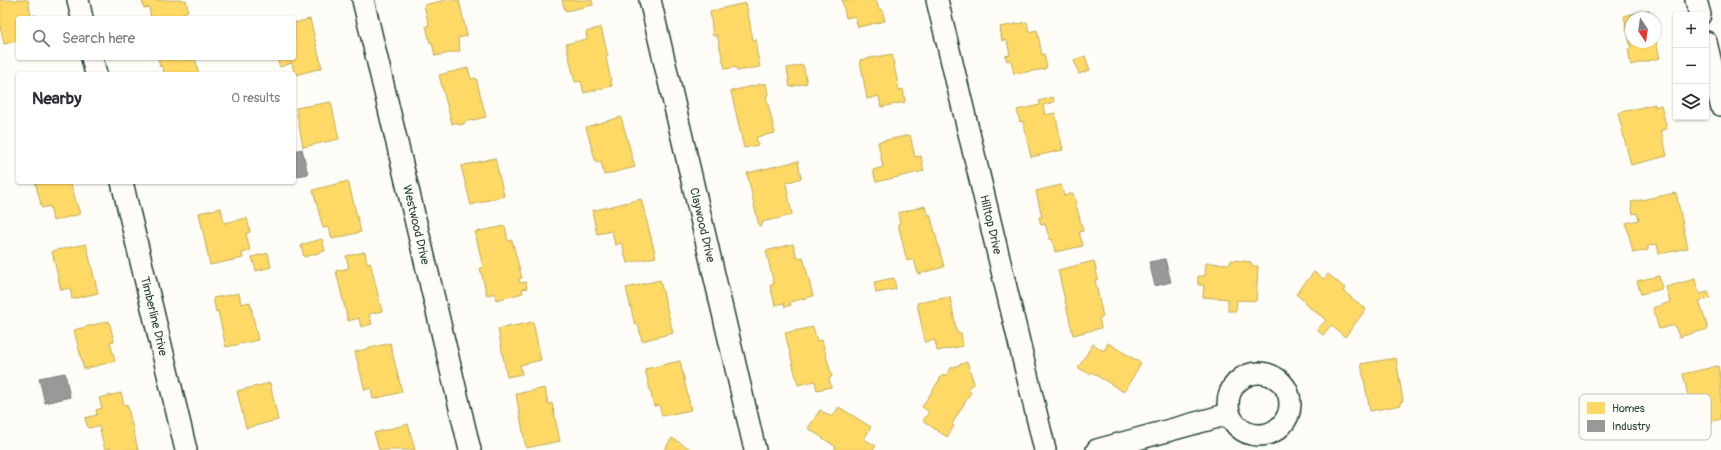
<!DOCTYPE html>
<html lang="en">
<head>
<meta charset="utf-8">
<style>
	:root { --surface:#fff; --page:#f7f7f7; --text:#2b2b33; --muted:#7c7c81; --line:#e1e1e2 }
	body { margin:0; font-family:Pangolin,sans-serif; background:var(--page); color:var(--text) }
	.controls { position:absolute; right:12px; top:12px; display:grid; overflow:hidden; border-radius:4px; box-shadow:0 1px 3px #0004 }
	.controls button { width:36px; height:36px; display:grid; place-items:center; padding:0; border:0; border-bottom:1px solid var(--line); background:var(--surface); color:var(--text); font:20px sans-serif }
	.compass { position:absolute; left:1625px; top:12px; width:36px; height:36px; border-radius:50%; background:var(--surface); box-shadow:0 1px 3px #0004; rotate:167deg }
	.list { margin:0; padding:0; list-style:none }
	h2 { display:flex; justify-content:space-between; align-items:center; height:52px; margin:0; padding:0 16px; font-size:17px }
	h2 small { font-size:13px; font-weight:400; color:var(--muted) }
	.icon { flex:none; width:22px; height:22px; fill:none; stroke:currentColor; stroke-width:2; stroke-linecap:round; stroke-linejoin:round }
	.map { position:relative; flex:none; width:1721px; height:450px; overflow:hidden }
	.search { position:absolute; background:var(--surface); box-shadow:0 1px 3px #0004; left:16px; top:16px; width:280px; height:44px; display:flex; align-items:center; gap:10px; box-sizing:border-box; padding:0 14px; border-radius:4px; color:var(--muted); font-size:15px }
	.panel { position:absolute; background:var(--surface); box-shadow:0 1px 3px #0004; left:16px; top:72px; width:280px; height:112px; border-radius:4px }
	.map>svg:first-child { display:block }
</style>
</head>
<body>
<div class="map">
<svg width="1721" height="450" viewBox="0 0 1721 450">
	<rect width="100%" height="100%" fill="#fdfcf7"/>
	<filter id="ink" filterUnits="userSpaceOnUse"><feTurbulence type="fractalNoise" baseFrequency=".025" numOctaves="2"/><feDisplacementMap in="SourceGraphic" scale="8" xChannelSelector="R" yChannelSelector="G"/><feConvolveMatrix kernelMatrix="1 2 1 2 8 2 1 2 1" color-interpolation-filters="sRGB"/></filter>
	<g filter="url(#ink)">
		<g fill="#ffd966" stroke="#bcaa57">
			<polygon points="0,0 28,0 31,16 36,15 36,18 18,18 18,41 4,44 0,26"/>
			<polygon points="147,0 186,0 188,11 181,14 182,18 151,18 149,7 144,8 142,1"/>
			<polygon points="446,0 459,0 467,36 458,38 460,51 435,56 432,42 430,43 426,26 429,25 424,5"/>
			<polygon points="562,0 592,0 593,5 566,11 565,10"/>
			<polygon points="842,0 876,0 879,9 882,9 885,21 858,27 855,16 846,18"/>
			<polygon points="746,3 753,40 756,39 757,47 756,48 760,67 737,71 736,67 725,69 717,35 713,36 710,11"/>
			<polygon points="1649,10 1651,18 1631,18 1631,42 1655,42 1655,38 1660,58 1631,65 1628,49 1631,48 1624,16"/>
			<polygon points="310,19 322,68 295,75 292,63 280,67 277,58 294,58 294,23"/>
			<polygon points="1027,22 1029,32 1037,30 1042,55 1044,54 1047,67 1045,67 1045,69 1014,74 1011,60 1007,61 1005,56 1010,55 1007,40 1002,41 1000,27"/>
			<polygon points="601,27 608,56 606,57 612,86 584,93 581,81 575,82 566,44 587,39 586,32"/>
			<polygon points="892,54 899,90 903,89 905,102 881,107 879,96 867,99 860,60"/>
			<polygon points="1085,56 1090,70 1079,74 1074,60"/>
			<polygon points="158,58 186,58 187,60 195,58 199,74 164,74 163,66 160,67"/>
			<polygon points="803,65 807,83 790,87 787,68"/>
			<polygon points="468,68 471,79 476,78 486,117 464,122 464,124 459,125 457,122 452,124 439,75"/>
			<polygon points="766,83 768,95 766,96 775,133 756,137 758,145 744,148 731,91"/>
			<polygon points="1053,97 1054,102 1043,105 1045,115 1055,113 1063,150 1031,157 1023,121 1020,122 1017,110 1040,105 1039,101"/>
			<polygon points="331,102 339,139 303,147 296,108"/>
			<polygon points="1655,104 1655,107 1661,105 1667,129 1661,130 1667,156 1631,165 1618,113"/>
			<polygon points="621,117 635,167 604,175 601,161 596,163 586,127"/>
			<polygon points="910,135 915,157 921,156 924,171 876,182 873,170 883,167 878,142"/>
			<polygon points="495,158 504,196 471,205 461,166"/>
			<polygon points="798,161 801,178 786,183 792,215 762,222 762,225 759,226 747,173"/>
			<polygon points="348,181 361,232 332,239 329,227 323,228 313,190"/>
			<polygon points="35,182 70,182 80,214 53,221 50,206 42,208"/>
			<polygon points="1061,185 1064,196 1073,193 1083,231 1079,232 1083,246 1055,252 1052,239 1050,240 1045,224 1041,225 1039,217 1042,217 1036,191"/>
			<polygon points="1676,193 1688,248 1659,254 1657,244 1648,246 1648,250 1633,253 1626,223 1639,220 1637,213 1633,214 1631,202"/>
			<polygon points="641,199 656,257 627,263 622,243 615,245 612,231 597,234 592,211"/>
			<polygon points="925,206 927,215 930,214 944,267 918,274 914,259 907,261 898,224 900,223 898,213"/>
			<polygon points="221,208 224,223 247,218 250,232 246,233 250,251 242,253 243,258 210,265 199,213"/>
			<polygon points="505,226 508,241 512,240 522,278 519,279 520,283 526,282 527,288 522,289 523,293 496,300 495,293 487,295 480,268 483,267 475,232"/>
			<polygon points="322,239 325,251 304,257 301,245"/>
			<polygon points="86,244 98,293 72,299 70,288 61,290 52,251"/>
			<polygon points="793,244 797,258 803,257 813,296 790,302 791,305 785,307 784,303 775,305 770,285 774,284 766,251"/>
			<polygon points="365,252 367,263 370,262 382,311 369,314 372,324 361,327 359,318 348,321 336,271 349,268 346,256"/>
			<polygon points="268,253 271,267 256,271 252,257"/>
			<polygon points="1231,260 1251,262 1251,266 1258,266 1256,301 1237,300 1236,311 1228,311 1228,299 1203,297 1204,285 1198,285 1198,276 1205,276 1206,263 1230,264"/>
			<polygon points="1094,261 1098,279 1095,280 1103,317 1099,318 1101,328 1073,335 1058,270"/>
			<polygon points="1314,272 1324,279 1328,274 1345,288 1343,291 1366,309 1345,337 1331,325 1323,335 1317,330 1326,320 1304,303 1305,302 1296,294"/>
			<polygon points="1659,276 1662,289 1641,294 1637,281"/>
			<polygon points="894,278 896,289 876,293 874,282"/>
			<polygon points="1695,279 1699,294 1708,292 1710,298 1699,301 1708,329 1679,337 1675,325 1659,329 1653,308 1670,302 1666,287"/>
			<polygon points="660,280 673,333 642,341 638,324 635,325 626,288"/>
			<polygon points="239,293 241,304 250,302 258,340 226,347 218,311 216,312 213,298"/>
			<polygon points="950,297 957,333 961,333 963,346 937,351 935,340 925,342 917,303"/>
			<polygon points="109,321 114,341 110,342 115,361 84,369 74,330"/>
			<polygon points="533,322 541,360 520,365 522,374 507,377 498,329"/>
			<polygon points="813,327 817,341 822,340 832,377 829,378 831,387 817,390 815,381 798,385 785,333"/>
			<polygon points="390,343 402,392 373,399 371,388 365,390 355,352"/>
			<polygon points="1108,343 1141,363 1124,392 1091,372 1090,374 1078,368 1093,344 1104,351"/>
			<polygon points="1396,358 1403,401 1400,402 1401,405 1370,411 1361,364"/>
			<polygon points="680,361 691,410 662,416 659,405 654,406 645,369"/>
			<polygon points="967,362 974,383 967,389 971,392 952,424 954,426 947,437 923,421 929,412 922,407 943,374 946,376 951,368"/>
			<polygon points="1718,366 1721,380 1721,419 1695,425 1683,374"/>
			<polygon points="270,383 278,420 246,428 237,391"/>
			<polygon points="545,388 548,404 552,403 560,441 526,448 516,394"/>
			<polygon points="121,393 124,405 127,404 138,450 112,450 111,448 105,450 99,426 88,428 85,418 97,415 96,410 102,408 99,398"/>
			<polygon points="839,407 871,427 864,439 876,446 873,450 834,450 836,447 808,428 820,410 832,417"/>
			<polygon points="408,424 415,450 379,450 374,433"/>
			<polygon points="672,438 692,450 664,450"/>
		</g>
		<g fill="#999" stroke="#747d7b">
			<polygon points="302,149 308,174 294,177 294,151"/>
			<polygon points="1165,259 1171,282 1155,286 1149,262"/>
			<polygon points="65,373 70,397 45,403 39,378"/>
		</g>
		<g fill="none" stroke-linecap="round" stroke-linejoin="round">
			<g stroke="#1f3d34" stroke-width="24">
				<g id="minor">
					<polyline points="78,0 82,18"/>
					<path id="s1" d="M363,0L470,450"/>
					<path id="s2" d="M650,0L755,450"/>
					<path id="s3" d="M937,0L1045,450"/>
					<polyline points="1696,0 1700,15"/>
					<polyline points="1706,42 1721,105"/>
					<polyline points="92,58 96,74"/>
					<path id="s4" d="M122,182L186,450"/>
					<circle cx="1259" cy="404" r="31"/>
					<polyline points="1097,450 1229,414"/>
				</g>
			</g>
			<use href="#minor" stroke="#fdfcf7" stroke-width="21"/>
		</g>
	</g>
	<g text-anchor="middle" stroke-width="4" stroke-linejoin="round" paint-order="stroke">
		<g font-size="12" fill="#1f3d34" stroke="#fdfcf7">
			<text dy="4" stroke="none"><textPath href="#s1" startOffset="231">Westwood Drive</textPath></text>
			<text dy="4" stroke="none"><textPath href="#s2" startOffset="231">Claywood Drive</textPath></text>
			<text dy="4" stroke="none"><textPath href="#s3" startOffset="231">Hilltop Drive</textPath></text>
			<text dy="4" stroke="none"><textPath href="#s4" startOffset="138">Timberline Drive</textPath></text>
		</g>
	</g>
	<rect x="1579" y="394" width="132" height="46" rx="6" fill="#fdfcf7" stroke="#bac3bc" stroke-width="1"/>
	<rect x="1587" y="402" width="18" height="12" fill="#ffd966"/>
	<rect x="1587" y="420" width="18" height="12" fill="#999"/>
	<g font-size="11" fill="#1f3d34">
		<text x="1612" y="412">Homes</text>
		<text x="1612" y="430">Industry</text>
	</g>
</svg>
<div class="controls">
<button>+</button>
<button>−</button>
<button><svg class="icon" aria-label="layers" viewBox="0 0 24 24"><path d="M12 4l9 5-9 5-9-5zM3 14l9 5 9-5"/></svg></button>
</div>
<svg class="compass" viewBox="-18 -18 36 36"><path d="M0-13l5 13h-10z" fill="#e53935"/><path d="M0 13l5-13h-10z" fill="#7c7c81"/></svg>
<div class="search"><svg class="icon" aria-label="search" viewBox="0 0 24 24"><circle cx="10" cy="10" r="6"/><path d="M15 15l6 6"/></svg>Search here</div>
<section class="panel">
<h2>Nearby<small>0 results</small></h2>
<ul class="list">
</ul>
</section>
</div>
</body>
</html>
